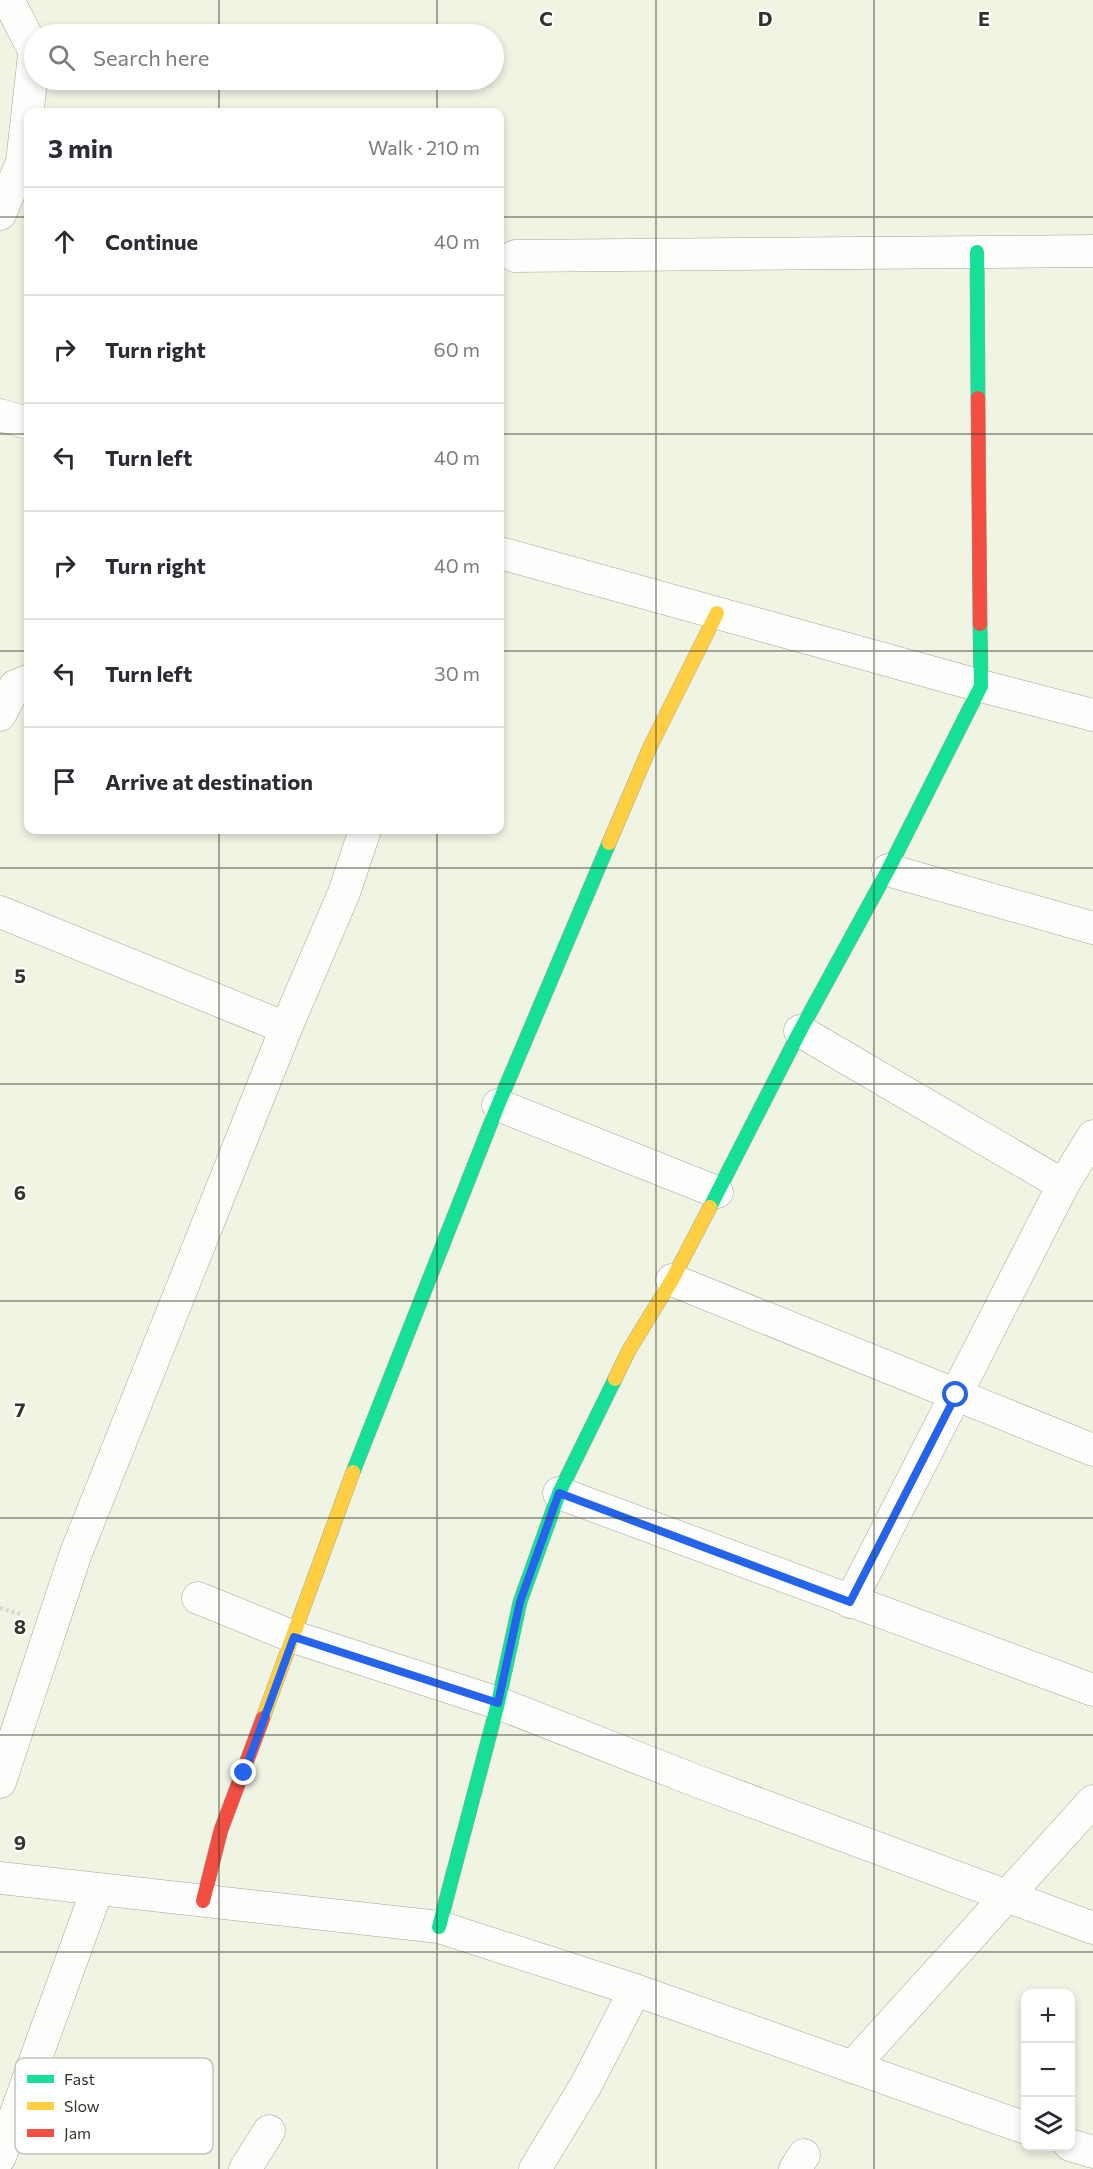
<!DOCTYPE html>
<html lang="en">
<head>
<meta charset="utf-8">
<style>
	:root { --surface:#fff; --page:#f7f7f7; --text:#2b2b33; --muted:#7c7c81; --line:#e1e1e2 }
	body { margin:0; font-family:Commissioner,sans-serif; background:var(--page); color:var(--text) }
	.controls { position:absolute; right:18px; bottom:18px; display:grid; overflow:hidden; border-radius:12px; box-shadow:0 3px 9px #0003 }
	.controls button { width:54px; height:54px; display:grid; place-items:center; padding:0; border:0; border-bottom:2px solid var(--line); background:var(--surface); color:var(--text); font:30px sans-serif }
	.stop { position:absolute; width:18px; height:18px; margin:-14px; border:4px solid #2563eb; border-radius:50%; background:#fff }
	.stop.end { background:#2563eb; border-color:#fff; box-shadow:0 2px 6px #0008 }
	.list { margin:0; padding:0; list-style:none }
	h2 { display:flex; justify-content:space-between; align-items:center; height:78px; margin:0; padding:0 24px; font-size:26px }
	h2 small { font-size:20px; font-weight:400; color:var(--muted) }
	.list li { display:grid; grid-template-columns:39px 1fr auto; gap:18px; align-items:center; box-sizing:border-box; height:108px; padding:0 24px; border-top:2px solid var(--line) }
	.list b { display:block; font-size:22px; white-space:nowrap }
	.list em { font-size:20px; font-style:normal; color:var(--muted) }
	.icon { flex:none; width:33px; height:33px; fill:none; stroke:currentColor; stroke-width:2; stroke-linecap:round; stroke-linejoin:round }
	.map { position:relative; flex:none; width:1093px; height:2169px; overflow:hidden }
	.search { position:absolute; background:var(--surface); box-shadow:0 3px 9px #0003; left:24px; top:24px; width:480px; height:66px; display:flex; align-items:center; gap:15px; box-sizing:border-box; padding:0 21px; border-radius:33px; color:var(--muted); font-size:22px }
	.panel { position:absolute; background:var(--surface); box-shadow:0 3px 9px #0003; left:24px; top:108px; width:480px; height:726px; border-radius:12px }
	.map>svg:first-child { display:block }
</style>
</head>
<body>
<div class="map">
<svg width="1093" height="2169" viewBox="0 0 1093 2169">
	<rect width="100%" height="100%" fill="#f0f4e3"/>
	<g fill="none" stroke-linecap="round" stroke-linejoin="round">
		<g stroke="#a3a699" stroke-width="33">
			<g id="street">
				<polyline points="8,0 34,50"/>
				<polyline points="0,214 22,162 34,55"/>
				<polyline points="515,256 1093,251"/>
				<polyline points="0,415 28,423"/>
				<polyline points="500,553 981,686 1093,715"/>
				<polyline points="0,715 15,686 28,681"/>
				<polyline points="888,870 1093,928"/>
				<polyline points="0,912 286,1028"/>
				<polyline points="800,1031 1063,1185"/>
				<polyline points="498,1105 717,1192"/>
				<polyline points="672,1280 1093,1450"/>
				<polyline points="559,1493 1093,1690"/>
				<polyline points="198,1598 294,1637 498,1703 694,1780 1093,1928"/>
				<polyline points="850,1602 1063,1185 1093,1136"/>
				<polyline points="0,1782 76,1553 286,1028 344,893 365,830"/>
				<polyline points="0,1878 439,1927 635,1990 1026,2128"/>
				<polyline points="852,2067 1093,1801"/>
				<polyline points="1070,2145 1093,2152"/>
				<polyline points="0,2157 97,1890"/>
				<polyline points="245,2169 269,2131"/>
				<polyline points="535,2169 586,2085 635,1990"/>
				<polyline points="795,2169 804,2155"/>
			</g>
		</g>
		<g stroke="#a3a699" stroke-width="15">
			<g id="fast">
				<polyline points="977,252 978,398"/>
				<polyline points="710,1207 800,1031 888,870 981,686 980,624"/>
				<polyline points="353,1472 498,1105 609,843"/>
				<polyline points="439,1927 498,1703 520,1602 559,1493 615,1379"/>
			</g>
		</g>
		<g stroke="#a3a699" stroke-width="15">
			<g id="slow">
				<polyline points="609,843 650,747 717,613"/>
				<polyline points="615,1379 629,1350 672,1280 710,1207"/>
				<polyline points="263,1718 353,1472"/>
			</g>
		</g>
		<g stroke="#a3a699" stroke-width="15">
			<g id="jam">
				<polyline points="978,398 980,624"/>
				<polyline points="203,1901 221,1830 263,1718"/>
			</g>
		</g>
		<polyline stroke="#d6d6d2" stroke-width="4" stroke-dasharray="3 3" stroke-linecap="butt" points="0,1608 20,1614"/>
		<use href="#street" stroke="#fdfdfb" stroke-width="32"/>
		<use href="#fast" stroke="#16e098" stroke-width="14"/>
		<use href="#slow" stroke="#ffcf43" stroke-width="14"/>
		<use href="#jam" stroke="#f24e42" stroke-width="14"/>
	</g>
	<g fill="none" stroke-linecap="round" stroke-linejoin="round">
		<polyline stroke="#2563eb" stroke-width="8" points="244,1773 294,1637 498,1703 520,1602 559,1493 850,1602 956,1395"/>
	</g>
	<path fill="none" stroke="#323429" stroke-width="1.5" stroke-opacity="0.55" d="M219,0V34M437,0V34M656,0V2169M874,0V2169M219,80V112M437,80V112M0,217H28M500,217H1093M0,434H28M500,434H1093M0,651H28M500,651H1093M219,830V2169M437,830V2169M0,868H1093M0,1084H1093M0,1301H1093M0,1518H1093M0,1735H1093M0,1952H1093"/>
	<rect x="15" y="2058" width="198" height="96" rx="9" fill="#fff" stroke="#c2c2bf" stroke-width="1.5"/>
	<rect x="27" y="2075" width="27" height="8" fill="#16e098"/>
	<rect x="27" y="2102" width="27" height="8" fill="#ffcf43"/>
	<rect x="27" y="2129" width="27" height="8" fill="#f24e42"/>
	<g font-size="16" fill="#323429">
		<text x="64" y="2085">Fast</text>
		<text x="64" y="2112">Slow</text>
		<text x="64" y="2139">Jam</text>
	</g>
	<g font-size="20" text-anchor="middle" font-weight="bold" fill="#323429" stroke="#fff" stroke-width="4.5" stroke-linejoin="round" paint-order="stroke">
		<text x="546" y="26">C</text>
		<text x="765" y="26">D</text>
		<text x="984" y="26">E</text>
		<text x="20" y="983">5</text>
		<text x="20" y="1200">6</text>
		<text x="20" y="1417">7</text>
		<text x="20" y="1634">8</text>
		<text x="20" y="1850">9</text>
	</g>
</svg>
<div class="controls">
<button>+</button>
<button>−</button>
<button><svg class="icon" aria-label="layers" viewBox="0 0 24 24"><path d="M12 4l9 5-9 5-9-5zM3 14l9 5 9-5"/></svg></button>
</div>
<div class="stop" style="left:956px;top:1395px"></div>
<div class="stop end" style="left:244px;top:1773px"></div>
<div class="search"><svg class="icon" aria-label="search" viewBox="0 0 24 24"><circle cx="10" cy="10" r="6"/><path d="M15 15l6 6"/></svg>Search here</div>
<section class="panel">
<h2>3 min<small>Walk · 210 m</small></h2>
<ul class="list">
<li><svg class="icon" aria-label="ahead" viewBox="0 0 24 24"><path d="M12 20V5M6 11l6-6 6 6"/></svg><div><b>Continue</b></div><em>40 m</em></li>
<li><svg class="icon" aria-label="right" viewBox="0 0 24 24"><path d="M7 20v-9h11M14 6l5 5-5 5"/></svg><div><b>Turn right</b></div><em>60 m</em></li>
<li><svg class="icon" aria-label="left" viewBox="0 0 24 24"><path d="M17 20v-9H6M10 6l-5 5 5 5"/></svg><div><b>Turn left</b></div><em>40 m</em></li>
<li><svg class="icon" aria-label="right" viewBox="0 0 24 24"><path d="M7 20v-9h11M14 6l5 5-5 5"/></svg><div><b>Turn right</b></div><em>40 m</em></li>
<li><svg class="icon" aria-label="left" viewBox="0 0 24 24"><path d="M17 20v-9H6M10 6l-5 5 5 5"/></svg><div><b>Turn left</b></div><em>30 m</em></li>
<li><svg class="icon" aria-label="arrive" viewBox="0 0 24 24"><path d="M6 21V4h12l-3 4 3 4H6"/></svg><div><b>Arrive at destination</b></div></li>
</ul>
</section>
</div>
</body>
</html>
